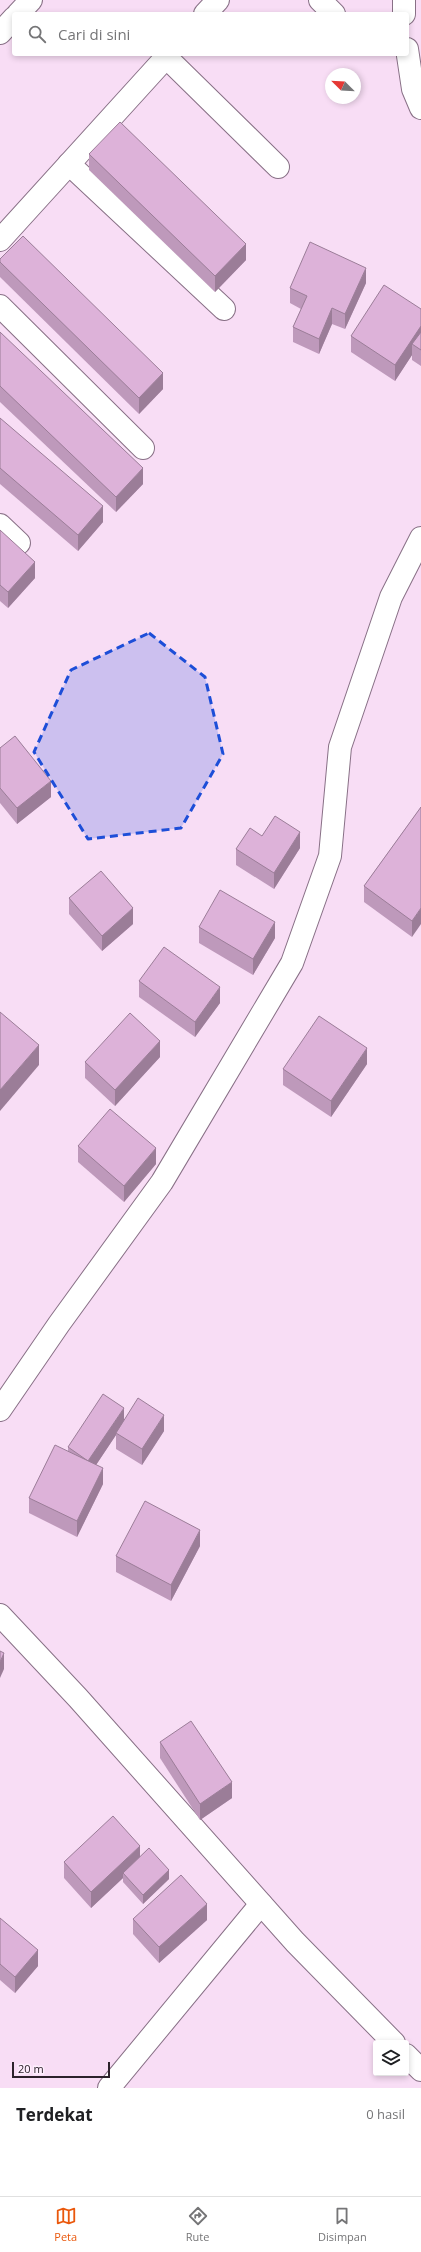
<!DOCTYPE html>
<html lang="id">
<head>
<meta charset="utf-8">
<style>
	:root { --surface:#fff; --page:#f6f6f6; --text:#202124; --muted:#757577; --line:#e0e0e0; --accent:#ea580c }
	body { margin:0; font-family:"Open Sans",sans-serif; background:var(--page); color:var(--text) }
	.controls { position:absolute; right:12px; bottom:12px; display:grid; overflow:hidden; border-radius:4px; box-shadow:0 2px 6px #0003 }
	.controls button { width:36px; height:36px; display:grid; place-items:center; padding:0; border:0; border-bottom:1px solid var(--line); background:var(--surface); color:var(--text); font:20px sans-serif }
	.compass { position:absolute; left:325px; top:68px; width:36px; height:36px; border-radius:50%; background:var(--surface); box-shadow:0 2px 6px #0003; rotate:294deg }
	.scale { position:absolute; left:12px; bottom:10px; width:98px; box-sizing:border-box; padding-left:4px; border:2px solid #2c222b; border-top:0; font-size:11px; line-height:14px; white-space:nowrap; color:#2c222b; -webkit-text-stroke:3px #feeefd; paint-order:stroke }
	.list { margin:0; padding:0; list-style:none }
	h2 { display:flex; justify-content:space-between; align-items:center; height:52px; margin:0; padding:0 16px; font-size:17px }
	h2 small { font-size:13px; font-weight:400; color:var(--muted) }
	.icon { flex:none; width:22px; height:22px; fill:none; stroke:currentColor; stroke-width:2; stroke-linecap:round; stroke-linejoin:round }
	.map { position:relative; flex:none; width:421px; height:2088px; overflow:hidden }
	.search { position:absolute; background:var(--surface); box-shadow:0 2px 6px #0003; left:12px; right:12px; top:12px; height:44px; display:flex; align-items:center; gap:10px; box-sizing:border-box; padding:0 14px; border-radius:4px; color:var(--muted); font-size:15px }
	.sheet { height:108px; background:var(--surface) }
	nav { display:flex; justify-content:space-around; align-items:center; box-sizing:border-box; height:56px; border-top:1px solid var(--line); background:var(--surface); font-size:11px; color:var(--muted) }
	nav a { display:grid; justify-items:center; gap:2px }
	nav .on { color:var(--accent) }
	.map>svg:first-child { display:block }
</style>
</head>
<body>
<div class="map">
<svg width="421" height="2088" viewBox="0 0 421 2088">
	<rect width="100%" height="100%" fill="#f8ddf5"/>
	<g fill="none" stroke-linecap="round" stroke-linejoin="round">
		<g stroke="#887086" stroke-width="24">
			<g id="street">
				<polyline points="320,0 334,14"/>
				<polyline points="404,0 404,14"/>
				<polyline points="18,14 31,0"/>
				<polyline points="205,14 218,0"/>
				<polyline points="0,33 14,18"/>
				<polyline points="407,49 413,89 421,108"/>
				<polyline points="166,57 278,167"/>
				<polyline points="69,164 224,309"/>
				<polyline points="0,240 169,54"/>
				<polyline points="0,306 143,448"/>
				<polyline points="0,525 19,543"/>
				<polyline points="0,1410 59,1324 162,1182 292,963 330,856 340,747 391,597 421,538"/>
				<polyline points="0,1615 78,1698 295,1942 394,2043"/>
				<polyline points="406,2055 421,2070"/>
				<polyline points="109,2088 261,1904"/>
			</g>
		</g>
		<use href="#street" stroke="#fff" stroke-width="22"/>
	</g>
	<g fill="#be99bb">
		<polygon points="89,154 246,260 215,292 89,170"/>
		<polygon points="0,259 163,389 139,414 0,277"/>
		<polygon points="366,283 345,329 332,324 319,354 293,342 293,327 301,309 290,303 290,288"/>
		<polygon points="421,309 421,366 412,360 412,355 395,381 351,352 351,336"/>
		<polygon points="0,332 143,484 116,512 0,402"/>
		<polygon points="0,418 103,522 78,551 0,484"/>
		<polygon points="0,530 35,578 8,608 0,601"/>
		<polygon points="0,748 51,797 17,824 0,803"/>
		<polygon points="421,807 412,937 364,902 364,886"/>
		<polygon points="262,836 300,848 274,889 236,865 236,849"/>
		<polygon points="69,898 133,924 102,951 69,914"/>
		<polygon points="199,927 275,938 253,975 199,943"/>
		<polygon points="139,981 220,1003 195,1037 139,997"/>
		<polygon points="160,1057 115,1106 85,1078 85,1062"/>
		<polygon points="367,1064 331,1117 283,1085 283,1069"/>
		<polygon points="78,1146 156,1164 124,1202 78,1162"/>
		<polygon points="124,1420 164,1431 142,1465 116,1449 116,1435 96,1465 103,1484 77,1537 29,1513 29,1498 68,1451 68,1447"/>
		<polygon points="200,1546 171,1601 116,1572 116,1556"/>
		<polygon points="160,1742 232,1798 200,1820 160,1758"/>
		<polygon points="140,1857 169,1879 143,1904 123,1882 123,1878 91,1908 64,1878 64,1862"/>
		<polygon points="0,1918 38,1966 15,1993 0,1980"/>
		<polygon points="133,1919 207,1920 159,1963 133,1934"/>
	</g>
	<g fill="#9b7d98">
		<polygon points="246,244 246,260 215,292 215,276"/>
		<polygon points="366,268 366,283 345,329 345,314"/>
		<polygon points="332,308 332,324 319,354 319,339"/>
		<polygon points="421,326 421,342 412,344 412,355 395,381 395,365"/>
		<polygon points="163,373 163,389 139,414 139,398"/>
		<polygon points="143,468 143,484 116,512 116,497"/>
		<polygon points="103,506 103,522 78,551 78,535"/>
		<polygon points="35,562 35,578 8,608 8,592"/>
		<polygon points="51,781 51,797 17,824 17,808"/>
		<polygon points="300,832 300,848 274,889 274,873"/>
		<polygon points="133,908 133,924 102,951 102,936"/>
		<polygon points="421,908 421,924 412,937 412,921"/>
		<polygon points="275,922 275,938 253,975 253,959"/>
		<polygon points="220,987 220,1003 195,1037 195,1022"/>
		<polygon points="160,1041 160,1057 115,1106 115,1090"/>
		<polygon points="39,1045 39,1065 0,1111 0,1090"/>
		<polygon points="367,1048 367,1064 331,1117 331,1101"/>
		<polygon points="156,1148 156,1164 124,1202 124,1186"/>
		<polygon points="124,1408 124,1424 116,1433 116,1435 88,1477 88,1461"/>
		<polygon points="164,1415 164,1431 142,1465 142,1449"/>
		<polygon points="103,1468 103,1484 77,1537 77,1521"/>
		<polygon points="200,1530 200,1546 171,1601 171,1585"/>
		<polygon points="4,1653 4,1669 0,1678 0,1662"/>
		<polygon points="232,1782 232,1798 200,1820 200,1804"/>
		<polygon points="140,1846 140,1862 123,1873 123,1878 91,1908 91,1892"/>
		<polygon points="169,1870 169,1879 143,1904 143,1895"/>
		<polygon points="207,1904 207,1920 159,1963 159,1947"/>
		<polygon points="38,1950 38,1966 15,1993 15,1977"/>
	</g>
	<g fill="#ddb2d9" stroke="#9b7d98">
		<polygon points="120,122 246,244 215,276 89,154"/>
		<polygon points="23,236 163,373 139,398 0,262 0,259"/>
		<polygon points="310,242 366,268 345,314 332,308 319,339 293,327 307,296 290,288"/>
		<polygon points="384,285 421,309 421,326 395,365 351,336"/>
		<polygon points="0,332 143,468 116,497 0,386"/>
		<polygon points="421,332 421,350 412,344"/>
		<polygon points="0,418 103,506 78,535 0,468"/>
		<polygon points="0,530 35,562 8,592 0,585"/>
		<polygon points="15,736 51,781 17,808 0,788 0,748"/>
		<polygon points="421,807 421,908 412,921 364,886"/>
		<polygon points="275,816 300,832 274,873 236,849 250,828 262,836"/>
		<polygon points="101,871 133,908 102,936 69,898"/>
		<polygon points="220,890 275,922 253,959 199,927"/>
		<polygon points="164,947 220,987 195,1022 139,981"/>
		<polygon points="0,1012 39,1045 0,1090"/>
		<polygon points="130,1013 160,1041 115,1090 85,1062"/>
		<polygon points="319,1016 367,1048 331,1101 283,1069"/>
		<polygon points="110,1109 156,1148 124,1186 78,1146"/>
		<polygon points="103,1394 124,1408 88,1461 68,1447"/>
		<polygon points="138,1398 164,1415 142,1449 116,1433"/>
		<polygon points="55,1445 103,1468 77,1521 29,1498"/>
		<polygon points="145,1501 200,1530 171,1585 116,1556"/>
		<polygon points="0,1651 4,1653 0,1662"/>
		<polygon points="191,1721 232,1782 200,1804 160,1742"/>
		<polygon points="113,1816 140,1846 91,1892 64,1862"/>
		<polygon points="149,1848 169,1870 143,1895 123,1873"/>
		<polygon points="181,1875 207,1904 159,1947 133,1919"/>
		<polygon points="0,1918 38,1950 15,1977 0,1964"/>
	</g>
	<path fill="#1d4ed8" fill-opacity="0.2" stroke="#1d4ed8" stroke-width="3" stroke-dasharray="8 5" stroke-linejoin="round" d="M149,633L205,677L223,754L181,828L88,839L34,752L71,670Z"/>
</svg>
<div class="controls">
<button><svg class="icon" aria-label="layers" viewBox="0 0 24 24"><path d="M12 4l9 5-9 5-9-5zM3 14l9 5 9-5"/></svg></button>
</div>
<svg class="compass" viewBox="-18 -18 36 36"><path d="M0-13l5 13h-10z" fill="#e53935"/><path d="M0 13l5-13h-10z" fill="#757577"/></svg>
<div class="scale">20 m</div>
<div class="search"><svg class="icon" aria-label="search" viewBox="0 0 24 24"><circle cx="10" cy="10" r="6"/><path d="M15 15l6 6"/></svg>Cari di sini</div>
</div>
<section class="sheet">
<h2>Terdekat<small>0 hasil</small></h2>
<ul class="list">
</ul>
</section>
<nav>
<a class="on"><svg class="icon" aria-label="map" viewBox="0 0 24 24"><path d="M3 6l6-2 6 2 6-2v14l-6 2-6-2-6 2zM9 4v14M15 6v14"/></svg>Peta</a>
<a><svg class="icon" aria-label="directions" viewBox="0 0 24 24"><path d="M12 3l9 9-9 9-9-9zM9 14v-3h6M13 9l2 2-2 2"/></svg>Rute</a>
<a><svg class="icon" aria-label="saved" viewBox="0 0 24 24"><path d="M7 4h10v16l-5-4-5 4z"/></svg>Disimpan</a>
</nav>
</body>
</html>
